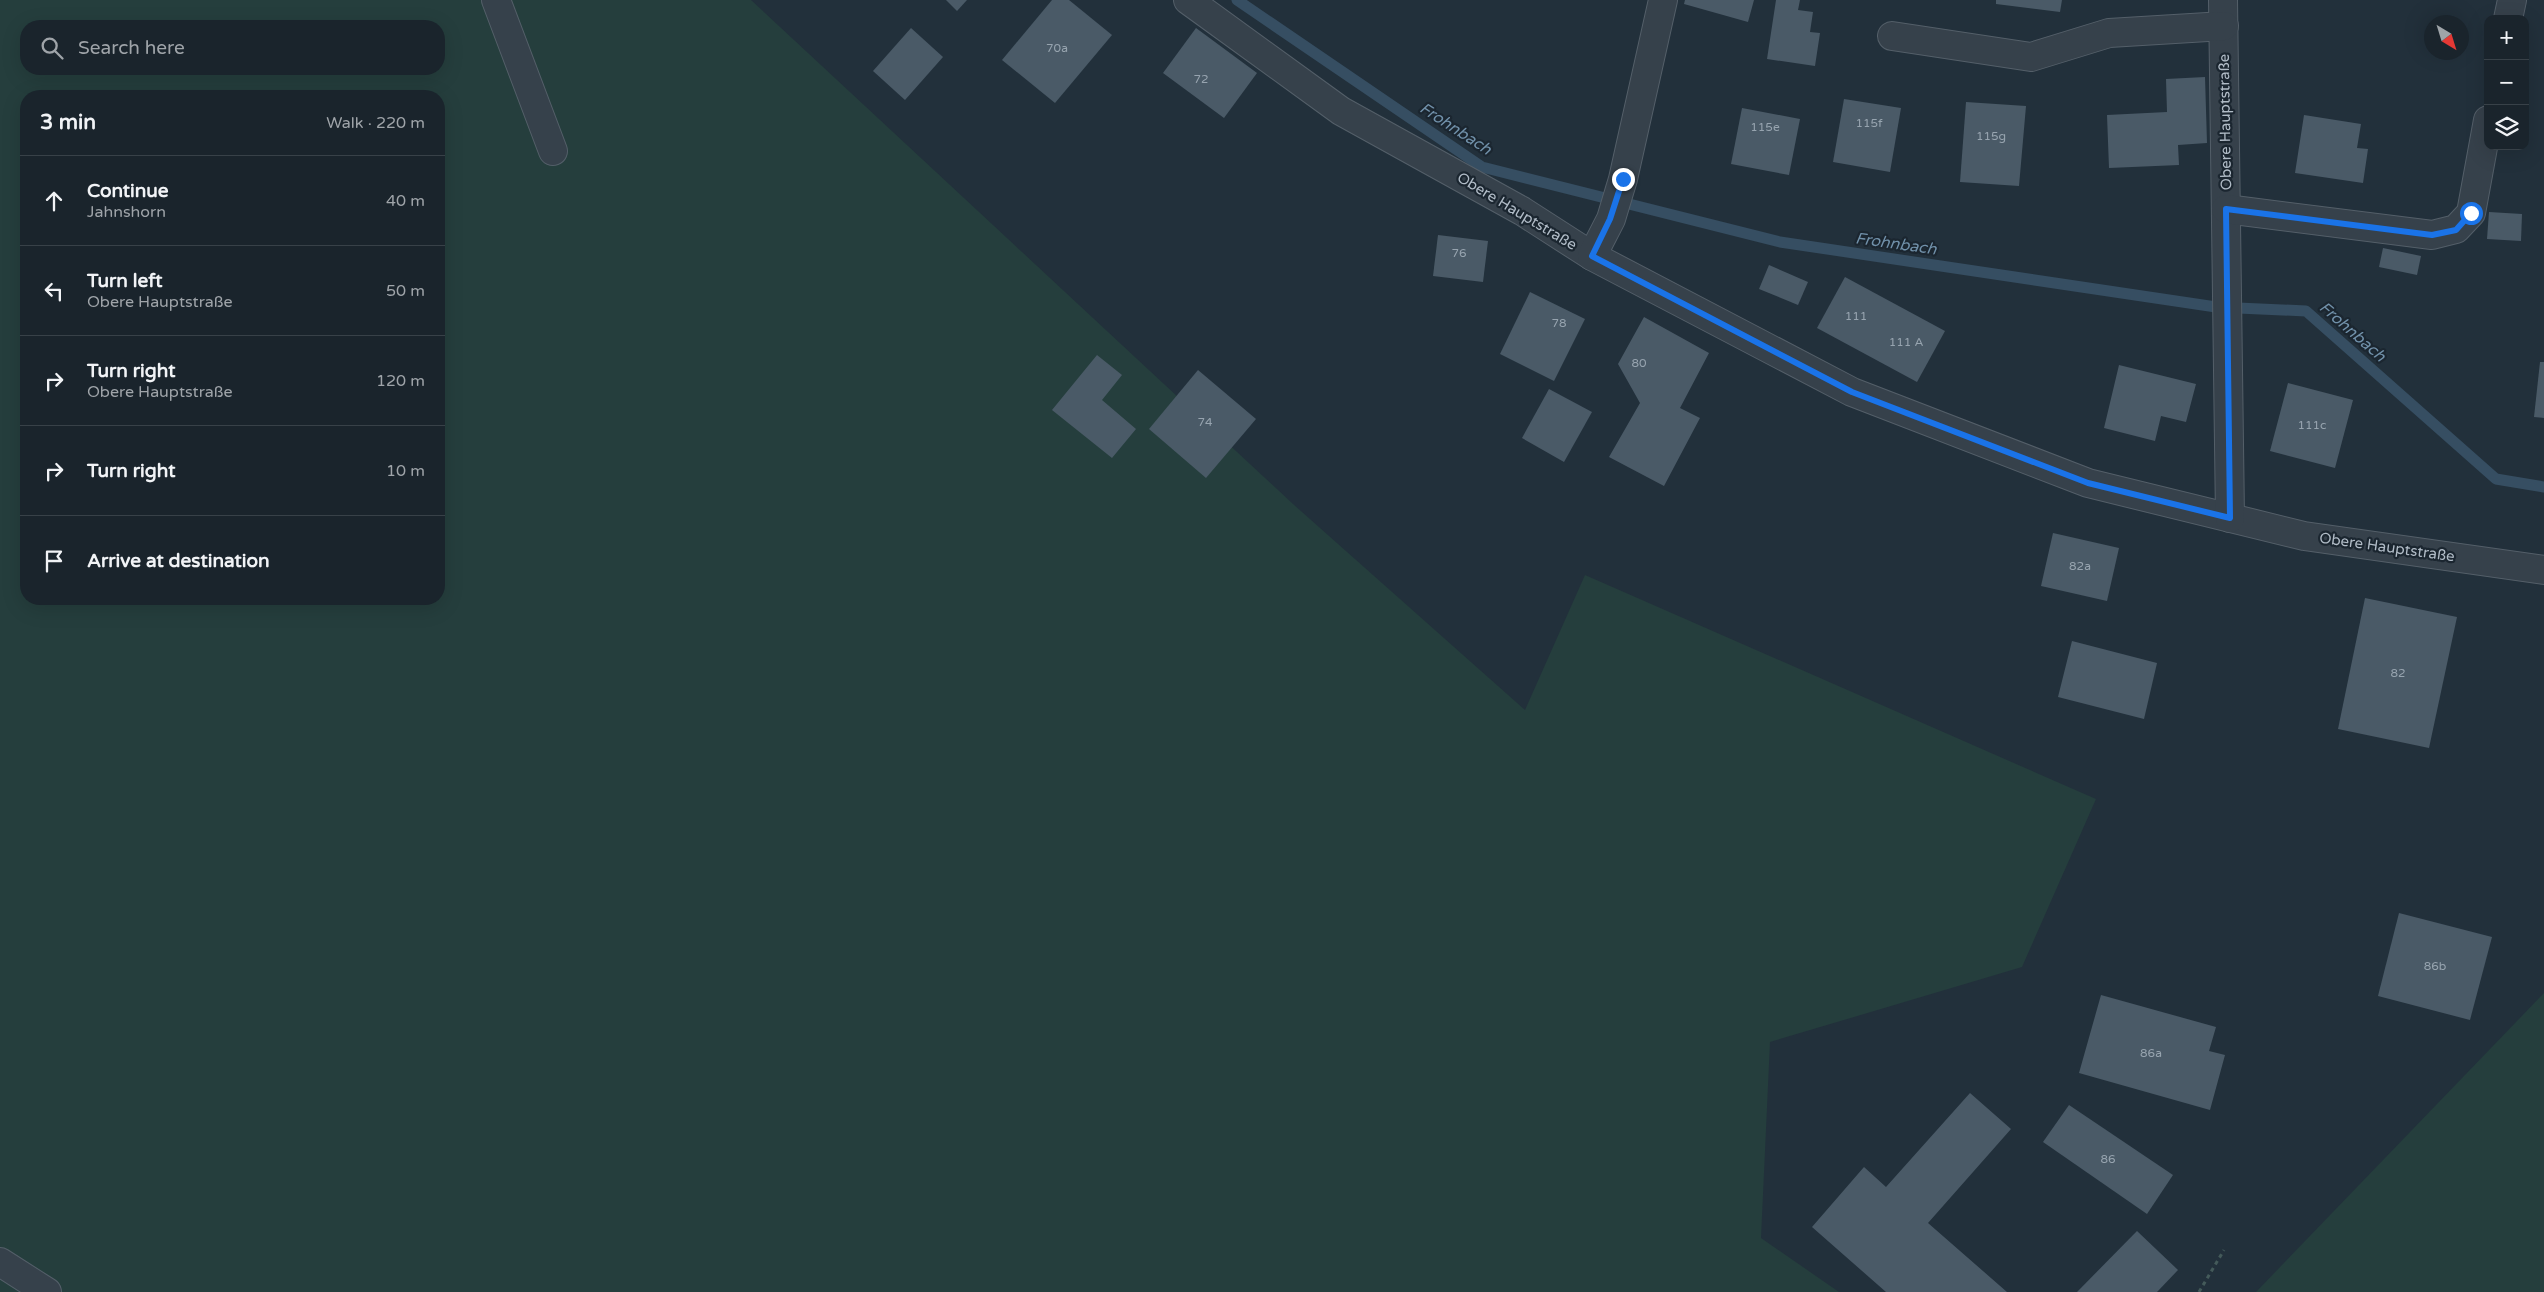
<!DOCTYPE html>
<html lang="en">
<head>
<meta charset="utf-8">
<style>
	:root { --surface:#1a242c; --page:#232c34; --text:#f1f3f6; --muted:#9fa4a9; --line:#384148 }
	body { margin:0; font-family:"Varela Round",sans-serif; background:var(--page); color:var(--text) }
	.controls { position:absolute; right:15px; top:15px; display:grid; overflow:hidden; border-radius:10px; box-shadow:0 5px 20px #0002 }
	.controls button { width:45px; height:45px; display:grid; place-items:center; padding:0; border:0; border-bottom:1px solid var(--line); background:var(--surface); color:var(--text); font:25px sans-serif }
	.compass { position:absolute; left:2424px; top:15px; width:45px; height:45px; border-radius:50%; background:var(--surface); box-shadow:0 5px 20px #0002; rotate:142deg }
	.stop { position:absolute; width:15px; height:15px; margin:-11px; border:4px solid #1a73e8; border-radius:50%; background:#fff }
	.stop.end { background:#1a73e8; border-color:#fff; box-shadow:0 1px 5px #0008 }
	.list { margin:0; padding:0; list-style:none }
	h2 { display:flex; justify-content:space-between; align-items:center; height:65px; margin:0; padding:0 20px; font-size:21px }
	h2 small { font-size:16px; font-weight:400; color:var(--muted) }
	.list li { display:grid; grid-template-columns:32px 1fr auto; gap:15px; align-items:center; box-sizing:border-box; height:90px; padding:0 20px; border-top:1px solid var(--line) }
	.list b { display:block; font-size:19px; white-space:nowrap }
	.list p { margin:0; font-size:16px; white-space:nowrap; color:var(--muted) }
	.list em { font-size:16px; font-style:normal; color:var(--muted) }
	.icon { flex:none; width:28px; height:28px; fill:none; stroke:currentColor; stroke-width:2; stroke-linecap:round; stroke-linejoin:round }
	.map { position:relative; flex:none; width:2544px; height:1292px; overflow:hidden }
	.search { position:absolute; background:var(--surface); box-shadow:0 5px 20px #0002; left:20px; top:20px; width:425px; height:55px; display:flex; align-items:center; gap:12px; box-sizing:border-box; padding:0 18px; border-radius:20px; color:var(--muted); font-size:19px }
	.panel { position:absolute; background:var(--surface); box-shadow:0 5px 20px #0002; left:20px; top:90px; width:425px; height:515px; border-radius:20px }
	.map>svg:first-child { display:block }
</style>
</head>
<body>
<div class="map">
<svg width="2544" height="1292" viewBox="0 0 2544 1292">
	<rect width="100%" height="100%" fill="#22303b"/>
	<g fill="#253e3d" fill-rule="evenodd">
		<path d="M0,0H751L1293,504L1525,710L1585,575L2096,799L2022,967L1770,1042L1761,1238L1839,1292H0ZM26,26H439V69H26ZM26,96H439V599H26Z"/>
		<polygon points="2544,993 2544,1292 2256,1292"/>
	</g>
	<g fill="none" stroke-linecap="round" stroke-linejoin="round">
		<polyline stroke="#364e62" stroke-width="11" points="1237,0 1482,167 1780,242 2216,307 2306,311 2496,479 2544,487"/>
	</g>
	<g fill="#4a5a67">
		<polygon points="946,0 967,0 957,11"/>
		<polygon points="1052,0 1069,0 1112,35 1055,103 1002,60"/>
		<polygon points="1685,0 1754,0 1748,22 1684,4"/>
		<polygon points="1776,0 1800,0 1798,10 1813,12 1810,32 1820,33 1815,66 1767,59"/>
		<polygon points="1996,0 2062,0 2060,12 1996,4"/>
		<polygon points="911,28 943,57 905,100 873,71"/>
		<polygon points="1196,28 1257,73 1224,118 1163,73"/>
		<polygon points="2205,77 2207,143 2178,145 2179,165 2109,168 2107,115 2167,112 2166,79"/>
		<polygon points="1844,99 1901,108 1890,172 1833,162"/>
		<polygon points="1966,102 2026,106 2019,186 1960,182"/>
		<polygon points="1742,108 1800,119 1789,175 1731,164"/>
		<polygon points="2304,115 2361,124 2357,148 2368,149 2363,183 2295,173"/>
		<polygon points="2489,212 2522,214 2521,241 2487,239"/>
		<polygon points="1438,235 1488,241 1483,282 1433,276"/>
		<polygon points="2383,248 2421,256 2417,275 2379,267"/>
		<polygon points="1769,265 1808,282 1798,305 1759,289"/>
		<polygon points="1845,277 1945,331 1917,382 1817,328"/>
		<polygon points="1530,292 1585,319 1554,381 1500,354"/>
		<polygon points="1644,317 1709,353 1680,408 1700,418 1664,486 1609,457 1640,403 1618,364"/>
		<polygon points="1097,355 1122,375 1102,400 1136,429 1112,458 1052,410"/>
		<polygon points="2540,362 2544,362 2544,418 2534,417"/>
		<polygon points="2119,365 2196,384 2186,422 2161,416 2155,441 2104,428"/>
		<polygon points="1198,370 1256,419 1206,478 1149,429"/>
		<polygon points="2288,383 2353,400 2335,468 2270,451"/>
		<polygon points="1549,389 1592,412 1564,462 1522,438"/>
		<polygon points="2053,533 2119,548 2107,601 2041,586"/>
		<polygon points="2365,598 2457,617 2429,748 2338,729"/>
		<polygon points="2072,641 2157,663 2144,719 2058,697"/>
		<polygon points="2399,913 2492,937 2470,1020 2378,996"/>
		<polygon points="2101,995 2216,1027 2209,1051 2225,1055 2210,1110 2079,1073"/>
		<polygon points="1970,1093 2011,1129 1928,1223 2007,1292 1886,1292 1812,1227 1864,1167 1886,1187"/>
		<polygon points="2069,1105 2173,1175 2147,1214 2043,1142"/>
		<polygon points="2137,1231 2178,1270 2157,1292 2077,1292"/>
	</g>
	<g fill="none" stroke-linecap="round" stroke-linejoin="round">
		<g stroke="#545f69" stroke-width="30">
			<g id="minor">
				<polyline points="496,0 553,151"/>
				<polyline points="1188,0 1341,111 1522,211 1592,256 1852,392 2088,483 2304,536 2544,570"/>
				<polyline points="2223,0 2230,518"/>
				<polyline points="2508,19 2512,0"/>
				<polyline points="1892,36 2031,57 2109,33 2224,26"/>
				<polyline points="2226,209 2432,235 2456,229 2471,213 2488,120"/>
				<polyline points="1592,256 1611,219 1623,179 1663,0"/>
				<polyline points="0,1262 47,1292"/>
			</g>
		</g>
		<polyline stroke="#445a5a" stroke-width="3" stroke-dasharray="4 4" stroke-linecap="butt" points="2199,1292 2224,1250"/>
		<use href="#minor" stroke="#36414b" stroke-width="28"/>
	</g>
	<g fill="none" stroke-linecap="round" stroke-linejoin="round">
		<polyline stroke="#1a73e8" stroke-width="6" points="1623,179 1610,219 1592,256 1852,392 2088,483 2230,518 2226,209 2432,235 2456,230 2471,213"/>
	</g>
	<g text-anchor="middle" stroke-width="4.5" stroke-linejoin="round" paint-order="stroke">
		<g font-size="12" fill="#97a4af">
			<text x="1057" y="52">70a</text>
			<text x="1201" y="83">72</text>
			<text x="1869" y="127">115f</text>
			<text x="1765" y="131">115e</text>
			<text x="1991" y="140">115g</text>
			<text x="1459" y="257">76</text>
			<text x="1856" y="320">111</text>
			<text x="1559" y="327">78</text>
			<text x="1906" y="346">111 A</text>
			<text x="1639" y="367">80</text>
			<text x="1205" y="426">74</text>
			<text x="2312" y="429">111c</text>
			<text x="2080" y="570">82a</text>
			<text x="2398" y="677">82</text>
			<text x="2435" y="970">86b</text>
			<text x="2151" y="1057">86a</text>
			<text x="2108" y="1163">86</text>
		</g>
		<g font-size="15" fill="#b1bcc7" stroke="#1b2630">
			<text transform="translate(2225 122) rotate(-91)" y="5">Obere Hauptstraße</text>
			<text transform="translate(1517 211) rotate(31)" y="5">Obere Hauptstraße</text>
			<text transform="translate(2387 547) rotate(8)" y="5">Obere Hauptstraße</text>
		</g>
		<g font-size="16" font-style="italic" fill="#7191aa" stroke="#1b2630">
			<text transform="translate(1456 128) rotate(33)" y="6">Frohnbach</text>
			<text transform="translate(1896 243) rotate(8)" y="6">Frohnbach</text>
			<text transform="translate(2353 331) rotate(41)" y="6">Frohnbach</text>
		</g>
	</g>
</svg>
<div class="controls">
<button>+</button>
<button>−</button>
<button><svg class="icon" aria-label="layers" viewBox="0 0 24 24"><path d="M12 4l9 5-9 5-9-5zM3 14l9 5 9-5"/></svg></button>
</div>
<svg class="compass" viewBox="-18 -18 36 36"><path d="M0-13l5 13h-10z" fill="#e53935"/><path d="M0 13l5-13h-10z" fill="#9fa4a9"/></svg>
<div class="stop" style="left:2471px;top:213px"></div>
<div class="stop end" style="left:1623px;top:179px"></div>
<div class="search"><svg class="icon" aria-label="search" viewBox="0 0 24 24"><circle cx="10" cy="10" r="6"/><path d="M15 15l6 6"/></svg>Search here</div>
<section class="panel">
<h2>3 min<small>Walk · 220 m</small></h2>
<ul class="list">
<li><svg class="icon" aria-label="ahead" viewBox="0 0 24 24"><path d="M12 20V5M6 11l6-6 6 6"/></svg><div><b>Continue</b><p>Jahnshorn</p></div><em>40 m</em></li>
<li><svg class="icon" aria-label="left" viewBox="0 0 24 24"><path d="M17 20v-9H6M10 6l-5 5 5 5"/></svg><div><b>Turn left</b><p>Obere Hauptstraße</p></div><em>50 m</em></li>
<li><svg class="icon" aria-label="right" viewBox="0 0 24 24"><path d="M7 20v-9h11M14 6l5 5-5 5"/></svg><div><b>Turn right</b><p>Obere Hauptstraße</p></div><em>120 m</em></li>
<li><svg class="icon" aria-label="right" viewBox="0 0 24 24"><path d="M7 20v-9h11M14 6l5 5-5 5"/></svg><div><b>Turn right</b></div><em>10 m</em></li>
<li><svg class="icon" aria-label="arrive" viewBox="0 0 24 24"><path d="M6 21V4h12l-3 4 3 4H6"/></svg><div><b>Arrive at destination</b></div></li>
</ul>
</section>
</div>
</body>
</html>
